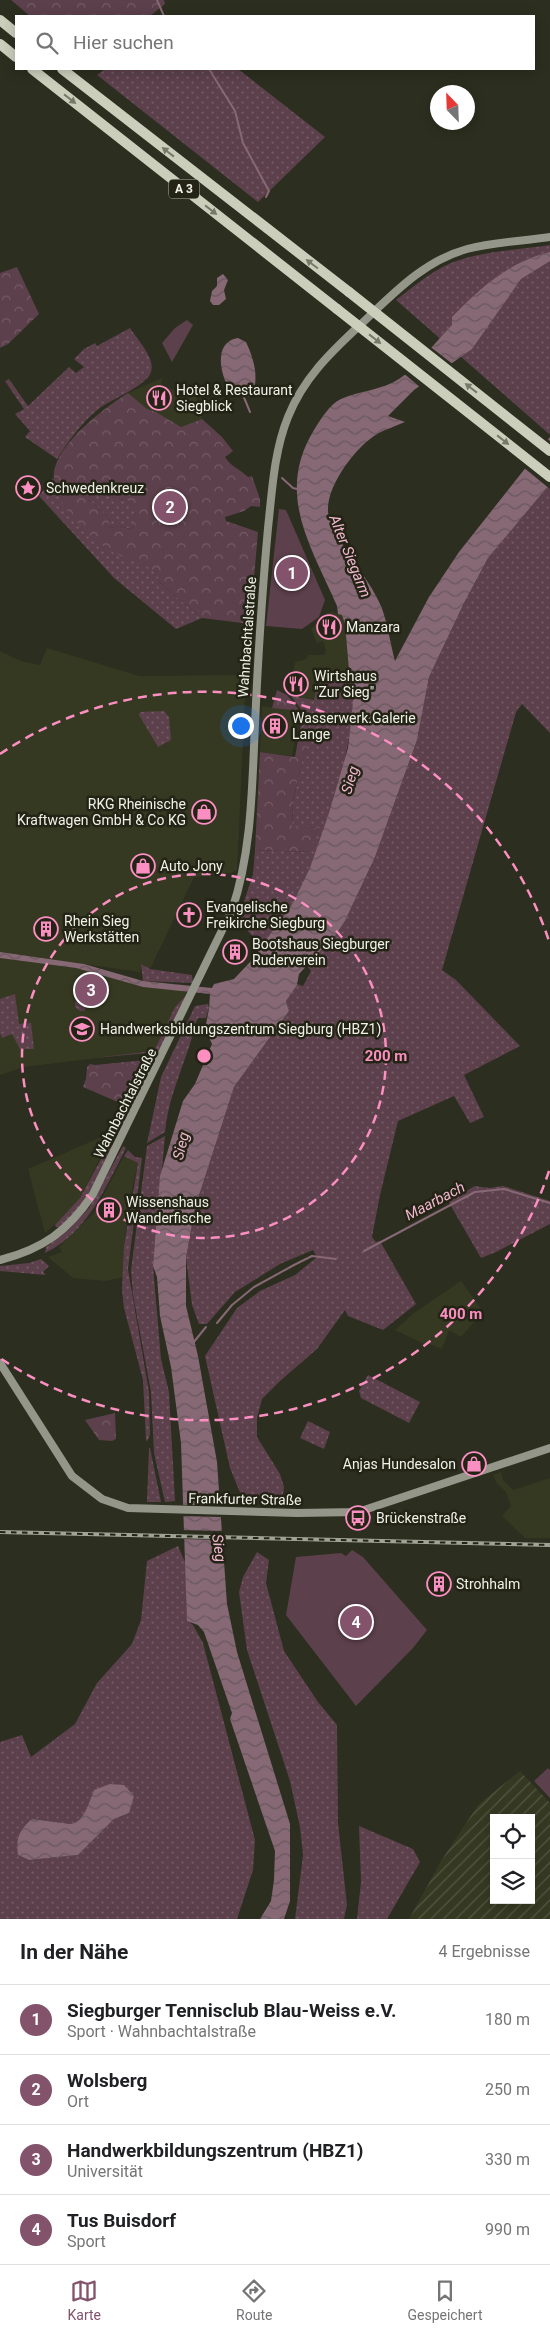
<!DOCTYPE html>
<html lang="de">
<head>
<meta charset="utf-8">
<style>
	:root { --surface:#fff; --page:#f2f2f2; --text:#202124; --muted:#757577; --line:#e0e0e0; --accent:#83526b }
	body { margin:0; font-family:Roboto,sans-serif; background:var(--page); color:var(--text) }
	.controls { position:absolute; right:15px; bottom:15px; display:grid; overflow:hidden; border-radius:0px; box-shadow:0 2px 12px #0003 }
	.controls button { width:45px; height:45px; display:grid; place-items:center; padding:0; border:0; border-bottom:1px solid var(--line); background:var(--surface); color:var(--text); font:25px sans-serif }
	.compass { position:absolute; left:430px; top:85px; width:45px; height:45px; border-radius:50%; background:var(--surface); box-shadow:0 2px 12px #0003; rotate:337deg }
	.you { position:absolute; left:240px; top:725px; width:18px; height:18px; margin:-12px; border:4px solid #fff; border-radius:50%; background:#1a73e8; box-shadow:0 0 0 8px #1a73e833 }
	.badge { display:grid; place-items:center; width:32px; height:32px; border-radius:50%; background:var(--accent); color:#fff; font-size:16px; font-weight:700 }
	.pin { position:absolute; translate:-50% -50%; border:2px solid #fff; box-shadow:0 1px 5px #0006 }
	.list { margin:0; padding:0; list-style:none }
	h2 { display:flex; justify-content:space-between; align-items:center; height:65px; margin:0; padding:0 20px; font-size:21px }
	h2 small { font-size:16px; font-weight:400; color:var(--muted) }
	.list li { display:grid; grid-template-columns:32px 1fr auto; gap:15px; align-items:center; box-sizing:border-box; height:70px; padding:0 20px; border-top:1px solid var(--line) }
	.list b { display:block; font-size:19px; white-space:nowrap }
	.list p { margin:0; font-size:16px; white-space:nowrap; color:var(--muted) }
	.list em { font-size:16px; font-style:normal; color:var(--muted) }
	.icon { flex:none; width:28px; height:28px; fill:none; stroke:currentColor; stroke-width:2; stroke-linecap:round; stroke-linejoin:round }
	.map { position:relative; flex:none; width:550px; height:1919px; overflow:hidden }
	.search { position:absolute; background:var(--surface); box-shadow:0 2px 12px #0003; left:15px; right:15px; top:15px; height:55px; display:flex; align-items:center; gap:12px; box-sizing:border-box; padding:0 18px; border-radius:0px; color:var(--muted); font-size:19px }
	.sheet { height:345px; background:var(--surface) }
	nav { display:flex; justify-content:space-around; align-items:center; box-sizing:border-box; height:70px; border-top:1px solid var(--line); background:var(--surface); font-size:14px; color:var(--muted) }
	nav a { display:grid; justify-items:center; gap:2px }
	nav .on { color:var(--accent) }
	.map>svg:first-child { display:block }
</style>
</head>
<body>
<div class="map">
<svg width="550" height="1919" viewBox="0 0 550 1919">
	<defs>
		<pattern id="industrial-furrows" width="10" height="10" patternUnits="userSpaceOnUse" patternTransform="scale(1.25)"><rect width="10" height="10" fill="#363922"/><path d="M-1 1l2-2M0 10L10 0M9 11l2-2" fill="none" stroke="#535642"/></pattern>
		<pattern id="grass-dots" width="8" height="8" patternUnits="userSpaceOnUse" patternTransform="scale(1.25)"><rect width="8" height="8" fill="#5c404c"/><path d="M2 2h.1M6 6h.1" fill="none" stroke="#745c66" stroke-width="1.8" stroke-linecap="round"/></pattern>
		<pattern id="forest-crowns" width="20" height="18" patternUnits="userSpaceOnUse" patternTransform="scale(1.25)"><rect width="20" height="18" fill="#5c404c"/><path d="M2 6a3 3 0 1 1 6 0M12 15a3 3 0 1 1 6 0" fill="none" stroke="#745c66"/></pattern>
		<pattern id="water-waves" width="16" height="10" patternUnits="userSpaceOnUse" patternTransform="scale(1.25)"><rect width="16" height="10" fill="#876875"/><path d="M0 5q4-4 8 0t8 0" fill="none" stroke="#68585e"/></pattern>
	</defs>
	<rect width="100%" height="100%" fill="#2c2e1f"/>
	<g fill="#363922">
		<polygon points="162,378 161,386 196,396 202,419 181,427 156,412 147,410 128,393"/>
		<polygon points="332,612 342,615 345,624 350,682 319,679 315,700 297,697 297,695 289,693 295,662 307,659 308,655 325,655 326,650 323,641 317,643 311,629 316,624 328,618 327,613"/>
		<polygon points="47,648 139,676 246,675 237,870 231,873 194,877 150,969 142,964 140,972 0,952 0,651 21,661 40,665"/>
		<polygon points="262,706 300,711 292,756 260,752"/>
		<polygon points="0,958 76,968 143,987 189,991 175,1007 154,1051 24,1067 0,1075"/>
		<polygon points="113,1132 80,1198 70,1211 45,1233 28,1169"/>
		<polygon points="124,1156 138,1163 130,1199 124,1246 123,1277 105,1281 73,1278 48,1257 62,1252 59,1247 94,1213"/>
		<polygon points="461,1281 483,1312 461,1337 449,1330 442,1349 427,1343 426,1345 395,1330 414,1313"/>
		<polygon points="501,1472 503,1480 513,1490 550,1478 550,1538 525,1538 502,1516 511,1506 506,1492 496,1482 493,1475"/>
	</g>
	<path fill="url(#industrial-furrows)" fill-rule="evenodd" d="M520,1771L550,1803V1919H409L441,1861L478,1805ZM494,1818H531V1900H494Z"/>
	<g fill="url(#grass-dots)" fill-rule="evenodd">
		<polygon points="105,69 238,69 325,137 258,202 97,75"/>
		<path d="M550,245V433L549,434L396,300C413,287 430,272 451,263C481,251 517,250 550,245Z"/>
		<path d="M130,328C137,339 156,359 151,372C147,385 113,399 101,407C83,421 69,440 57,459L25,437L30,431L15,414L24,409L5,381L9,379L28,406L69,367L76,373L84,367L74,359L84,349L95,343L97,346Z"/>
		<polygon points="53,478 59,497 158,573 159,582 202,618 176,629 114,578 39,496"/>
		<polygon points="550,484 550,733 522,704 516,712 442,970 456,980 520,1046 464,1075 484,1117 470,1123 454,1096 398,1121 380,1195 372,1237 376,1242 380,1241 416,1304 383,1330 348,1316 345,1310 317,1349 280,1381 262,1399 257,1418 257,1437 280,1474 284,1487 282,1501 243,1500 230,1468 205,1356 237,1308 260,1291 295,1275 317,1257 313,1250 280,1264 235,1292 207,1324 199,1324 192,1305 186,1258 195,1208 234,1087 289,1011 286,1001 297,984 303,986 311,971 308,967 321,950 327,948 345,921 375,857 417,740 429,677 464,603 488,558"/>
		<polygon points="99,491 112,492 113,497 128,501 139,510 133,527 130,529 120,526 110,528 109,518 88,499 89,495"/>
		<path d="M319,679L354,683C356,740 323,855 293,903C283,918 272,932 263,948L238,920L253,874L255,850L309,852L318,828L292,827L293,802L312,713L303,712L291,696L314,700Z"/>
		<polygon points="164,711 169,717 171,740 158,747 139,715 140,712"/>
		<polygon points="141,964 150,969 192,975 193,983 143,981"/>
		<polygon points="15,994 19,1024 31,1023 34,1049 20,1049 12,1034 2,1038 0,1033 0,999"/>
		<polygon points="187,994 159,1052 94,1058 154,1051 175,1007"/>
		<polygon points="79,998 93,1001 95,1006 85,1007 85,1011 80,1011 75,1007 75,1002"/>
		<path d="M208,1004L209,1008L206,1018H198C193,1027 193,1035 190,1044C180,1075 168,1100 165,1132L147,1143L161,1077L195,1006Z"/>
		<polygon points="146,1060 153,1064 120,1132 114,1133 148,1062 86,1080 87,1067 90,1064 95,1065"/>
		<polygon points="165,1136 153,1266 161,1359 169,1392 175,1501 165,1502 154,1453 151,1392 133,1295 131,1270 147,1146"/>
		<path d="M109,1144L113,1146C99,1177 86,1205 60,1227H56L55,1225L80,1198Z"/>
		<path d="M123,1146L126,1148C106,1187 87,1233 45,1253L46,1247L66,1232L89,1208Z"/>
		<polygon points="128,1150 135,1157 142,1158 128,1269 149,1392 150,1434 148,1440 146,1441 143,1380 124,1308 122,1290 124,1246 138,1163 124,1156"/>
		<polygon points="475,1186 489,1188 503,1186 550,1201 550,1224 496,1252 481,1258 448,1201"/>
		<polygon points="41,1259 49,1266 43,1272 46,1275 0,1271 0,1266 29,1263"/>
		<polygon points="368,1375 420,1402 409,1423 361,1398 359,1391"/>
		<polygon points="308,1421 330,1432 324,1449 300,1438"/>
		<polygon points="149,1448 150,1448 161,1502 147,1502"/>
		<path d="M178,1546L186,1564L187,1620L193,1625L203,1643L255,1840L253,1870L237,1919H0V1742L22,1735L31,1757L75,1724L97,1683L132,1644L141,1620L147,1561ZM94,1790L129,1813L114,1819L78,1855L29,1860L18,1855L32,1819L71,1824C85,1821 89,1801 94,1790Z"/>
		<polygon points="257,1552 269,1560 266,1583 284,1651 318,1702 337,1725 338,1823 347,1905 344,1919 295,1919 303,1855 300,1827 290,1781 247,1650 239,1592 243,1577"/>
		<polygon points="359,1826 413,1849 420,1862 387,1919 357,1919 361,1882"/>
	</g>
	<g fill="url(#forest-crowns)" fill-rule="evenodd">
		<polygon points="11,0 164,0 165,4 150,16 30,16"/>
		<polygon points="17,267 39,314 8,344 0,348 0,273"/>
		<path d="M128,393L147,409L156,412L181,427L202,419L222,437L233,451L225,457C230,466 240,469 248,477L252,476L260,499V507L251,506L244,511L225,517L226,521L258,532L250,624L202,618L159,582L157,572C142,563 124,559 109,550C88,536 57,507 54,480C50,448 104,408 128,393ZM99,491L112,492L113,497L128,501L138,510L133,527L130,529L120,526L110,528L109,518L88,499L89,495Z"/>
		<polygon points="277,690 287,695 300,711 272,708"/>
		<polygon points="303,712 313,713 293,801 292,826 318,828 310,852 255,850 260,752 295,757"/>
		<polygon points="149,1062 127,1106 83,1087 89,1070 93,1068"/>
		<polygon points="115,1413 116,1439 112,1441 99,1440 85,1420"/>
	</g>
	<g fill="#5c404c">
		<polygon points="187,320 193,325 172,362 162,343 175,328"/>
		<polygon points="279,509 286,510 325,600 319,617 302,629 266,626"/>
		<polygon points="352,1550 363,1557 427,1630 413,1648 356,1706 286,1615 296,1557 341,1553 346,1556"/>
		<polygon points="548,1768 550,1770 550,1798 534,1781"/>
	</g>
	<g fill="url(#water-waves)">
		<path d="M550,252V261L521,279L472,349L414,390L388,416L405,422C396,426 386,429 377,434C355,447 319,494 330,520C342,551 368,576 381,606C388,624 390,643 395,661L429,597L459,552L550,437V484L488,558L464,603L429,677L417,740L375,857L345,921L327,948L321,950L299,974L297,985L286,1001L289,1011L234,1087L195,1208L186,1258V1306L198,1356L217,1462L227,1604L237,1652L290,1824V1901L284,1919H260L271,1901L274,1880L275,1851L230,1719L232,1713L204,1632L198,1625L187,1621L181,1443L171,1367L160,1316L157,1277L153,1266L160,1176L183,1101L195,1084L212,1044L205,1029L209,1009L210,994L143,987L76,968L0,958V952L84,964L143,981L212,988L214,984L234,979L251,961L293,903L310,868L329,813L348,748L354,693V683L350,682L345,624L342,615L338,614L337,606C311,546 275,494 314,430C320,420 330,404 341,399C359,391 382,390 399,379C414,370 438,339 452,325V317C481,287 509,262 550,252Z"/>
		<polygon points="223,274 228,280 224,290 226,299 219,305 213,305 210,301 212,291 217,286 217,278"/>
		<path d="M238,338L246,342C254,359 260,380 251,397L233,395C221,380 211,342 238,338Z"/>
		<path d="M110,1784L124,1785L134,1796L129,1813L114,1819L78,1855L29,1860L18,1855C16,1838 19,1830 32,1819L71,1824C85,1821 89,1801 94,1790Z"/>
	</g>
	<g fill="#2c2e1f">
		<polygon points="428,345 454,365 421,388 402,372"/>
		<polygon points="546,438 550,441 550,489 523,467"/>
		<polygon points="180,1505 222,1505 222,1517 180,1516"/>
		<polygon points="180,1530 223,1531 224,1540 181,1539"/>
	</g>
	<g fill="none" stroke-linecap="round" stroke-linejoin="round">
		<g stroke="#876875" stroke-width="2">
			<polyline points="157,0 164,16"/>
			<polyline points="209,69 235,111 243,143 269,191 266,197"/>
			<polyline points="243,395 250,412"/>
			<polyline points="282,478 293,488 297,489"/>
			<polyline points="364,1251 475,1192 504,1189 550,1203"/>
			<polyline points="217,1323 232,1305 254,1287 294,1265 312,1256 336,1259"/>
			<polyline points="193,1343 206,1327"/>
		</g>
		<g stroke="#94968a" stroke-width="8">
			<path d="M0,1260C43,1249 68,1231 93,1194L232,910C252,851 252,786 255,724C258,658 262,593 268,528C272,492 274,451 288,417C303,379 330,353 359,326C392,295 423,261 467,249C493,242 523,241 550,237"/>
			<polyline points="0,1363 72,1476 102,1499 128,1508 297,1513 358,1512 550,1448"/>
		</g>
		<g stroke="#cbcebb" stroke-width="10">
			<polyline points="0,20 16,33"/>
			<polyline points="0,44 16,57"/>
			<polyline points="32,69 337,309"/>
			<polyline points="62,69 349,292"/>
		</g>
		<g stroke="#a1a397" stroke-width="4">
			<polyline id="rail" points="0,1532 550,1545"/>
		</g>
		<use href="#rail" stroke="#232415" stroke-width="2" stroke-dasharray="5.5" stroke-linecap="butt"/>
		<g stroke="#cbcebb" stroke-width="10">
			<polyline points="349,292 550,451"/>
			<polyline points="337,309 550,477"/>
		</g>
	</g>
	<defs><path id="oneway-solid" d="M-6-.8H1V-3.2L6.5 0L1 3.2V.8H-6Z" transform="scale(1.25)"/></defs>
	<g fill="#777968">
		<use href="#oneway-solid" transform="translate(70 99) rotate(38)"/>
		<use href="#oneway-solid" transform="translate(168 152) rotate(-142)"/>
		<use href="#oneway-solid" transform="translate(211 210) rotate(38)"/>
		<use href="#oneway-solid" transform="translate(312 264) rotate(-143)"/>
		<use href="#oneway-solid" transform="translate(375 339) rotate(38)"/>
		<use href="#oneway-solid" transform="translate(471 388) rotate(-142)"/>
		<use href="#oneway-solid" transform="translate(503 440) rotate(38)"/>
	</g>
	<g fill="none" stroke="#fc8fc1" stroke-width="2.5" stroke-dasharray="9 6">
		<circle cx="204" cy="1056" r="182"/>
		<path d="M549 1171A364 364 0 0 1 0 1358M0 754A364 364 0 0 1 549 941"/>
	</g>
	<defs>
		<g id="restaurant-ring" transform="scale(1.25)"><circle r="9.5" fill="#232415" stroke="#fc8fc1" stroke-width="1.5"/><path d="M-5-6h1v4h1v-4h1v4h1v-4h1v5L-1.5 .5V6h-2V.5L-5-1ZM5-6V6H3V1.5H1.5Q1.5-4 5-6Z" fill="#fc8fc1"/></g>
		<g id="sight-ring" transform="scale(1.25)"><circle r="9.5" fill="#232415" stroke="#fc8fc1" stroke-width="1.5"/><path d="M0-6L1.8-2.2L6-1.7L2.9 1.2L3.7 5.4L0 3.3L-3.7 5.4L-2.9 1.2L-6-1.7L-1.8-2.2Z" fill="#fc8fc1"/></g>
		<g id="building-ring" transform="scale(1.25)"><circle r="9.5" fill="#232415" stroke="#fc8fc1" stroke-width="1.5"/><path d="M-4-6H4V6H1V3H-1V6H-4ZM-2.5-4.3h1.7v1.8h-1.7ZM.8-4.3h1.7v1.8H.8ZM-2.5-1h1.7V.8h-1.7ZM.8-1h1.7V.8H.8Z" fill="#fc8fc1"/></g>
		<g id="shop-ring" transform="scale(1.25)"><circle r="9.5" fill="#232415" stroke="#fc8fc1" stroke-width="1.5"/><path d="M-5-2.5h2.3a2.7 3.5 0 0 1 5.4 0H5L5.5 6h-11ZM-1.5-2.5h3a1.5 2.3 0 0 0-3 0Z" fill="#fc8fc1"/></g>
		<g id="church-ring" transform="scale(1.25)"><circle r="9.5" fill="#232415" stroke="#fc8fc1" stroke-width="1.5"/><path d="M-1.2-6h2.4v3.5h3.3v2.4h-3.3V6h-2.4V-.1h-3.3v-2.4h3.3Z" fill="#fc8fc1"/></g>
		<g id="university-ring" transform="scale(1.25)"><circle r="9.5" fill="#232415" stroke="#fc8fc1" stroke-width="1.5"/><path d="M0-5L7-2L0 1L-7-2ZM-4 1L0 2.5L4 1V4Q0 6-4 4Z" fill="#fc8fc1"/></g>
		<g id="bus-ring" transform="scale(1.25)"><circle r="9.5" fill="#232415" stroke="#fc8fc1" stroke-width="1.5"/><path d="M-5-6H5V4H4V6H2V4H-2V6H-4V4H-5ZM-3.5-4V0h7V-4ZM-3.5 1.2v1.5H-2V1.2ZM2 1.2v1.5H3.5V1.2Z" fill="#fc8fc1"/></g>
	</defs>
	<g fill-rule="evenodd">
		<use href="#restaurant-ring" x="159" y="398"/>
		<use href="#sight-ring" x="28" y="488"/>
		<use href="#restaurant-ring" x="329" y="627"/>
		<use href="#restaurant-ring" x="296" y="684"/>
		<use href="#building-ring" x="275" y="726"/>
		<use href="#shop-ring" x="204" y="812"/>
		<use href="#shop-ring" x="143" y="866"/>
		<use href="#church-ring" x="189" y="915"/>
		<use href="#building-ring" x="46" y="929"/>
		<use href="#building-ring" x="235" y="952"/>
		<use href="#university-ring" x="82" y="1029"/>
		<use href="#building-ring" x="109" y="1210"/>
		<use href="#shop-ring" x="474" y="1464"/>
		<use href="#bus-ring" x="358" y="1518"/>
		<use href="#building-ring" x="439" y="1584"/>
	</g>
	<g text-anchor="middle" stroke-width="5" stroke-linejoin="round" paint-order="stroke">
		<rect fill="#232415" stroke="#b2b4a9" stroke-width="1" x="169" y="179.5" width="30" height="19" rx="4"/>
		<g font-size="12" font-weight="bold" fill="#f0f2e8">
			<text x="184" y="193">A 3</text>
		</g>
		<g font-size="14" fill="#f0f2e8" stroke="#232415" text-anchor="start">
			<text x="176" y="395">Hotel &amp; Restaurant<tspan x="176" dy="16">Siegblick</tspan></text>
			<text x="46" y="493">Schwedenkreuz</text>
			<text x="346" y="632">Manzara</text>
			<text x="314" y="681">Wirtshaus<tspan x="314" dy="16">"Zur Sieg"</tspan></text>
			<text x="292" y="723">Wasserwerk.Galerie<tspan x="292" dy="16">Lange</tspan></text>
			<text x="186" y="809" text-anchor="end">RKG Rheinische<tspan x="186" dy="16">Kraftwagen GmbH &amp; Co KG</tspan></text>
			<text x="160" y="871">Auto Jony</text>
			<text x="206" y="912">Evangelische<tspan x="206" dy="16">Freikirche Siegburg</tspan></text>
			<text x="64" y="926">Rhein Sieg<tspan x="64" dy="16">Werkstätten</tspan></text>
			<text x="252" y="949">Bootshaus Siegburger<tspan x="252" dy="16">Ruderverein</tspan></text>
			<text x="100" y="1034">Handwerksbildungszentrum Siegburg (HBZ1)</text>
			<text x="126" y="1207">Wissenshaus<tspan x="126" dy="16">Wanderfische</tspan></text>
			<text x="456" y="1469" text-anchor="end">Anjas Hundesalon</text>
			<text x="376" y="1523">Brückenstraße</text>
			<text x="456" y="1589">Strohhalm</text>
		</g>
		<g font-size="14" fill="#f0f2e8" stroke="#232415">
			<text transform="translate(247 637) rotate(-86)" y="5">Wahnbachtalstraße</text>
			<text transform="translate(125 1103) rotate(-63)" y="5">Wahnbachtalstraße</text>
			<text transform="translate(245 1499) rotate(1)" y="5">Frankfurter Straße</text>
		</g>
		<g font-size="15" font-style="italic" fill="#f1b7cf" stroke="#232415">
			<text transform="translate(350 556) rotate(68)" y="5">Alter Siegarm</text>
			<text transform="translate(350 780) rotate(-73)" y="5">Sieg</text>
			<text transform="translate(181 1146) rotate(-76)" y="5">Sieg</text>
			<text transform="translate(435 1201) rotate(-28)" y="5">Maarbach</text>
			<text transform="translate(219 1548) rotate(82)" y="5">Sieg</text>
		</g>
	</g>
	<circle cx="204" cy="1056" r="8" fill="#fc8fc1" stroke="#232415" stroke-width="2.5"/>
	<g font-size="15" text-anchor="middle" font-weight="bold" fill="#fc8fc1" stroke="#232415" stroke-width="5" stroke-linejoin="round" paint-order="stroke">
		<text x="386" y="1061">200 m</text>
		<text x="461" y="1319">400 m</text>
	</g>
</svg>
<div class="controls">
<button><svg class="icon" aria-label="locate" viewBox="0 0 24 24"><circle cx="12" cy="12" r="6"/><path d="M12 2v4M12 18v4M2 12h4M18 12h4"/></svg></button>
<button><svg class="icon" aria-label="layers" viewBox="0 0 24 24"><path d="M12 4l9 5-9 5-9-5zM3 14l9 5 9-5"/></svg></button>
</div>
<svg class="compass" viewBox="-18 -18 36 36"><path d="M0-13l5 13h-10z" fill="#e53935"/><path d="M0 13l5-13h-10z" fill="#757577"/></svg>
<div class="you"></div>
<div class="pin badge" style="left:292px;top:573px">1</div>
<div class="pin badge" style="left:170px;top:507px">2</div>
<div class="pin badge" style="left:91px;top:990px">3</div>
<div class="pin badge" style="left:356px;top:1622px">4</div>
<div class="search"><svg class="icon" aria-label="search" viewBox="0 0 24 24"><circle cx="10" cy="10" r="6"/><path d="M15 15l6 6"/></svg>Hier suchen</div>
</div>
<section class="sheet">
<h2>In der Nähe<small>4 Ergebnisse</small></h2>
<ul class="list">
<li><span class="badge">1</span><div><b>Siegburger Tennisclub Blau-Weiss e.V.</b><p>Sport · Wahnbachtalstraße</p></div><em>180 m</em></li>
<li><span class="badge">2</span><div><b>Wolsberg</b><p>Ort</p></div><em>250 m</em></li>
<li><span class="badge">3</span><div><b>Handwerkbildungszentrum (HBZ1)</b><p>Universität</p></div><em>330 m</em></li>
<li><span class="badge">4</span><div><b>Tus Buisdorf</b><p>Sport</p></div><em>990 m</em></li>
</ul>
</section>
<nav>
<a class="on"><svg class="icon" aria-label="map" viewBox="0 0 24 24"><path d="M3 6l6-2 6 2 6-2v14l-6 2-6-2-6 2zM9 4v14M15 6v14"/></svg>Karte</a>
<a><svg class="icon" aria-label="directions" viewBox="0 0 24 24"><path d="M12 3l9 9-9 9-9-9zM9 14v-3h6M13 9l2 2-2 2"/></svg>Route</a>
<a><svg class="icon" aria-label="saved" viewBox="0 0 24 24"><path d="M7 4h10v16l-5-4-5 4z"/></svg>Gespeichert</a>
</nav>
</body>
</html>
